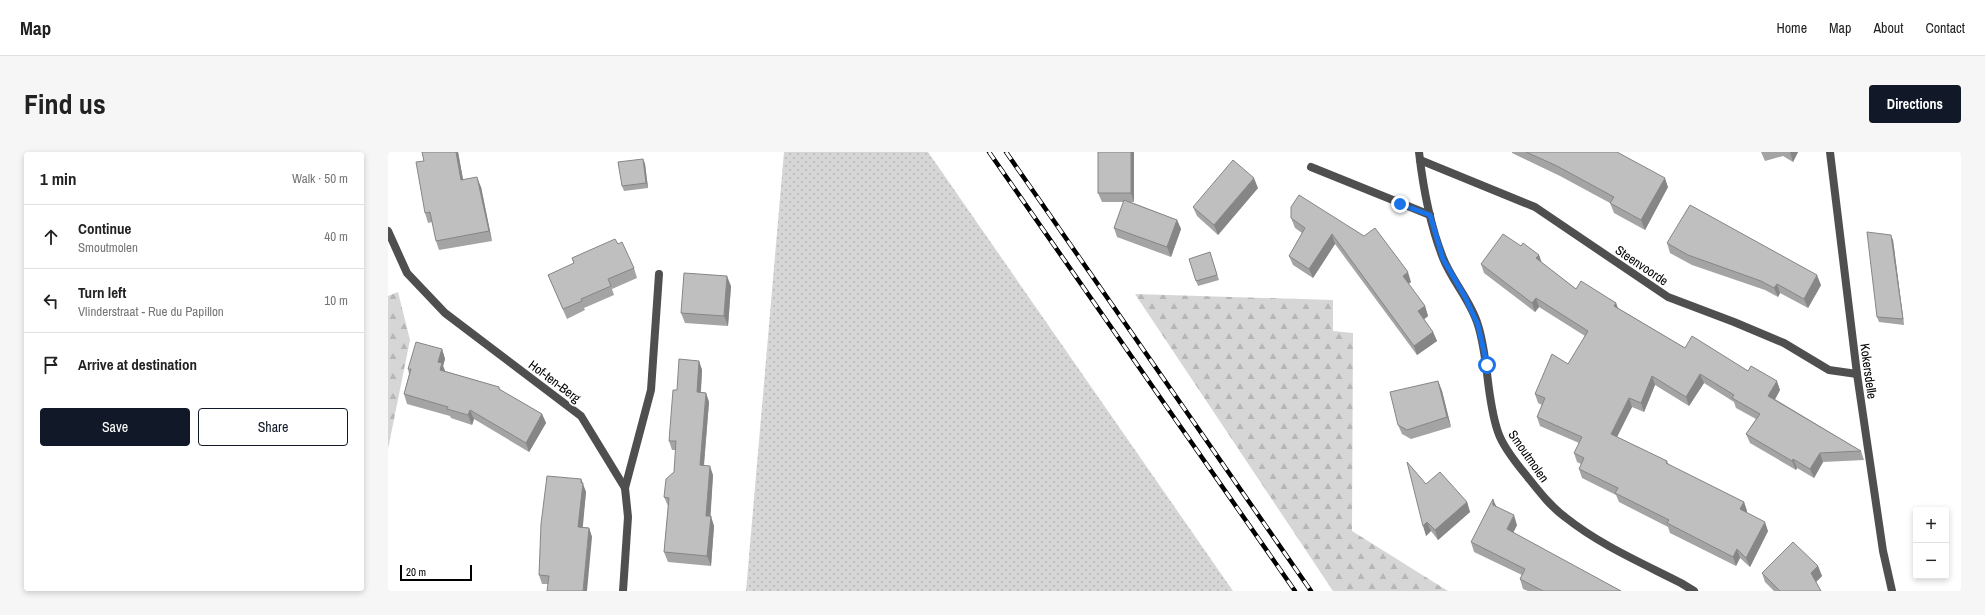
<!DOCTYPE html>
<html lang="en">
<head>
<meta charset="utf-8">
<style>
	:root { --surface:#fff; --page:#f6f6f6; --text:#222; --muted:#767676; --line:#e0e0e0; --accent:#111827 }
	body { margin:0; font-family:"Archivo Narrow",sans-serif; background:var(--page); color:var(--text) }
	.controls { position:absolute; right:12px; bottom:12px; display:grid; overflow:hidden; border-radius:4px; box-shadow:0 2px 6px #0003 }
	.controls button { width:36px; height:36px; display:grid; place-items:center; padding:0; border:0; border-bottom:1px solid var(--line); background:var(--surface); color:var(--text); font:20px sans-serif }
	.scale { position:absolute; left:12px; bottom:10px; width:72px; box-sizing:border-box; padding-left:4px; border:2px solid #000; border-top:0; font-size:11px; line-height:14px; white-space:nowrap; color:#000; -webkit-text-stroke:3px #fff; paint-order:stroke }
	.stop { position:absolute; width:12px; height:12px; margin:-9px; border:3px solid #1a73e8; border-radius:50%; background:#fff }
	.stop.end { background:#1a73e8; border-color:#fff; box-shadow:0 1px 4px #0008 }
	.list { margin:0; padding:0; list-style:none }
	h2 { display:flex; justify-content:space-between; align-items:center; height:52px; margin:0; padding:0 16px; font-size:17px }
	h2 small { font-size:13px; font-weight:400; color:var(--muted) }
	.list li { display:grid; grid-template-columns:26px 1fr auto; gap:12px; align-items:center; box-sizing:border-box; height:64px; padding:0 16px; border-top:1px solid var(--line) }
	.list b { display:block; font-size:15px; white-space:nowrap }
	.list p { margin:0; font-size:13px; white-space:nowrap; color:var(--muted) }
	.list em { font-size:13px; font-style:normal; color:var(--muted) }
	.actions { display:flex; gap:8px; padding:12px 16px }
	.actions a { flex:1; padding:9px 0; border:1px solid var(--accent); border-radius:4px; text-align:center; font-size:14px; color:var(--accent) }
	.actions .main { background:var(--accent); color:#fff }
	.icon { flex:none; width:22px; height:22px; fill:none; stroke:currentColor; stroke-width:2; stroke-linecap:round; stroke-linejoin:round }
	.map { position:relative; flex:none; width:1573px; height:439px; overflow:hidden; border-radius:4px }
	header { display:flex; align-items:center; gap:24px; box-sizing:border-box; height:56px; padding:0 20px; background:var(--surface); border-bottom:1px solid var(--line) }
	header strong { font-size:19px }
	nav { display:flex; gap:22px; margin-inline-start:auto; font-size:14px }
	.intro { display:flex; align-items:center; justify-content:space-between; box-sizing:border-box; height:96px; padding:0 24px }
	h1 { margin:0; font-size:28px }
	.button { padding:10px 18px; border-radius:4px; background:var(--accent); color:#fff; font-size:14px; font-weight:700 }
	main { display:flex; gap:24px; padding:0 24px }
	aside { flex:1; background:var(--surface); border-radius:4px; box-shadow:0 2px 6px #0003 }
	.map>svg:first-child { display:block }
</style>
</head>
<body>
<header>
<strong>Map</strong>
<nav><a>Home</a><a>Map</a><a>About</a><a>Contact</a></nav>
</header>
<div class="intro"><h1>Find us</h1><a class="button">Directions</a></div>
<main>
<aside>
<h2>1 min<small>Walk · 50 m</small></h2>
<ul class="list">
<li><svg class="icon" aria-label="ahead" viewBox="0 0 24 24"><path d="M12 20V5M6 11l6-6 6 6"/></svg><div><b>Continue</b><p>Smoutmolen</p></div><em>40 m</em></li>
<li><svg class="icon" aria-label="left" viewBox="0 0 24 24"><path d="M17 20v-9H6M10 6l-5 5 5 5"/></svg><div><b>Turn left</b><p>Vlinderstraat - Rue du Papillon</p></div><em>10 m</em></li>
<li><svg class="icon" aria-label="arrive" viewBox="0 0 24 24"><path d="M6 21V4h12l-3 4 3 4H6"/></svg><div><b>Arrive at destination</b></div></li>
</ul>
<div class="actions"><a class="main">Save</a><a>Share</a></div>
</aside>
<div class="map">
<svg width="1573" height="439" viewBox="0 0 1573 439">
	<defs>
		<pattern id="grass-dots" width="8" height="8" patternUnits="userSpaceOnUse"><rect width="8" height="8" fill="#d6d6d6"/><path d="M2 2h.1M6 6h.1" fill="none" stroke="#b6b6b6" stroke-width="1.8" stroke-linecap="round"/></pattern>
		<pattern id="forest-firs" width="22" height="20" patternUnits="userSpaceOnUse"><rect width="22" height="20" fill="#d6d6d6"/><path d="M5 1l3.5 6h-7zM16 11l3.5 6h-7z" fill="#b6b6b6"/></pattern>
	</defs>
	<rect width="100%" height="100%" fill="#fff"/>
	<polygon fill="url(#grass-dots)" points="396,0 540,0 845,439 358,439"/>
	<g fill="url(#forest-firs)">
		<polygon points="10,140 22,188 0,297 0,144"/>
		<polygon points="747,142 945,148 945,179 965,181 964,379 1060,439 945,439"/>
	</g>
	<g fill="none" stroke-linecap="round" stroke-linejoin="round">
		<polyline stroke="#4f4f4f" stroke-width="8" points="237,336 263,238 271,122"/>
		<g stroke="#4f4f4f" stroke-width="8">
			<path d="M1031,0C1035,35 1042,73 1055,106C1064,129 1083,149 1090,173C1101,208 1098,245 1110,280C1115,295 1128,311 1138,323C1150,338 1162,354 1177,365C1212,393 1254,411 1293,431L1306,439"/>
			<polyline points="1442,0 1469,222 1495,399 1504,439"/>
			<polyline points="1032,8 1147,55 1280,145 1346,170 1396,191 1441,218 1469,222"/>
			<polyline points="923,15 1042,63"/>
			<polyline points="0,79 19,121 57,161 193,264 237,336 240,365 235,439"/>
		</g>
		<g stroke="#000" stroke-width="4.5">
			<g id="rail">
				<polyline points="601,0 907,439"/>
				<polyline points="618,0 923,439"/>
			</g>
		</g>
		<use href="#rail" stroke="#fff" stroke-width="3" stroke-dasharray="9" stroke-linecap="butt"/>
	</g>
	<g fill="#a4a4a4">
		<polygon points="34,0 70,0 75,28 93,35 104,89 51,98 48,89 44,70 40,71 37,61 36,9"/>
		<polygon points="710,0 746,0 746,50 743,50 789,68 793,77 783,105 729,85 726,76 736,50 714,50 710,41"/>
		<polygon points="1124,0 1229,0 1280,35 1257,78 1226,61 1222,51 1172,24 1124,1"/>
		<polygon points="1373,0 1410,0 1405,10 1395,4 1377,9"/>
		<polygon points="255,7 257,12 260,36 236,39 234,34"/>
		<polygon points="870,36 830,83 809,64 805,55"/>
		<polygon points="903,55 1023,130 1020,132 1037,154 1040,164 1036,167 1045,180 1049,189 1029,203 947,92 925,126 905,113 901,104 914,81 907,76 903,66"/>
		<polygon points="1505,88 1516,173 1491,170 1489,165"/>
		<polygon points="1279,91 1433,133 1420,156 1392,141 1390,145 1377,138 1304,113 1282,101"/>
		<polygon points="230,92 246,116 249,126 224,137 226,143 196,156 197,158 179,167 160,123 186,112 184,106"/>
		<polygon points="1133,94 1151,103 1154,111 1188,137 1228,151 1230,156 1297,196 1360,219 1392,238 1387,247 1473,299 1476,308 1435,310 1426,326 1409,316 1408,318 1362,291 1358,282 1368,267 1348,256 1346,250 1316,231 1301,254 1267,233 1256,260 1244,255 1229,285 1279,309 1281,313 1356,350 1359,359 1358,361 1380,379 1362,415 1352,406 1348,414 1282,381 1280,375 1231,350 1228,343 1194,326 1191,317 1193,312 1189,310 1186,301 1191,291 1152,274 1149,265 1154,253 1150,251 1147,242 1180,212 1197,184 1151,155 1147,160 1096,121 1093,112"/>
		<polygon points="822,100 831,128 810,134 808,129"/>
		<polygon points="343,134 340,174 297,171 293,161"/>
		<polygon points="54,197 57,207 55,214 57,219 111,235 112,238 154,262 158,271 141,300 86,267 84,273 63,266 62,264 19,252 16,242 21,222 20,217"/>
		<polygon points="311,209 314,218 313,240 318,241 321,250 316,314 325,323 322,364 326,374 323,414 280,410 276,400 280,354 276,345 286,320 288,298 284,298 281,289"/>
		<polygon points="1050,229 1054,239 1063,275 1023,287 1014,282 1010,273"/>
		<polygon points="193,327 198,340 194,375 201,376 204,385 160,432 154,432 151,423"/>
		<polygon points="1038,332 1079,350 1082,360 1050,388 1043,379 1038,384"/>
		<polygon points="1108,354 1129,373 1125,381 1233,439 1140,439 1135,437 1132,427 1134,423 1086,400 1083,390"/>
		<polygon points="1430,414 1434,424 1428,430 1433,439 1386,439 1377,430 1374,421"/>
	</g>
	<g fill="#868686">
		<polygon points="68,0 70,0 77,38 73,28"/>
		<polygon points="743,0 746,0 746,50 743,41"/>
		<polygon points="1402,0 1410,0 1405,10"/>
		<polygon points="255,7 257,12 260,36 258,31"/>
		<polygon points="89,25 93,35 104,89 101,79"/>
		<polygon points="866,26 870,36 830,83 826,73"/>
		<polygon points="1277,26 1280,35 1257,78 1253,68"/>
		<polygon points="789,68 793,77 783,105 779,95"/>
		<polygon points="944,82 947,92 925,126 921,117"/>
		<polygon points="1503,83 1505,88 1516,173 1515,167"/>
		<polygon points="1151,103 1154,112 1148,106"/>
		<polygon points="1020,120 1023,130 1018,134 1015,124"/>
		<polygon points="1429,123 1433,133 1420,156 1416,147"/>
		<polygon points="339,124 343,134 340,174 336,164"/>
		<polygon points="1389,132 1392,141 1390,145 1386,136"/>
		<polygon points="1148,146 1151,155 1147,160 1144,151"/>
		<polygon points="1228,151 1231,160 1226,154"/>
		<polygon points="1037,154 1040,164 1034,169 1030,159"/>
		<polygon points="1045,180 1049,189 1029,203 1026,194"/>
		<polygon points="54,197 57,207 55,214 58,221 52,218 50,210"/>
		<polygon points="311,209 314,218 312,249 309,240"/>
		<polygon points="1312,222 1316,231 1301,254 1298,245"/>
		<polygon points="1264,224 1267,233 1256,260 1253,251"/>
		<polygon points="1050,229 1054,239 1063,275 1059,265"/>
		<polygon points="1389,229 1392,238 1384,253 1380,244"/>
		<polygon points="318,241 321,250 315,322 312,313"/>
		<polygon points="1241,246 1244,255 1226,291 1223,282"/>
		<polygon points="82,258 86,267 84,273 80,263"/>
		<polygon points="154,262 158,271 141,300 138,291"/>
		<polygon points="1432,301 1435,310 1426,326 1422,317"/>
		<polygon points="1405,307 1409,316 1408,318 1404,309"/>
		<polygon points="322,314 325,323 322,373 318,364"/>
		<polygon points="193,327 198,340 194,384 190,375"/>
		<polygon points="1105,347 1109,356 1105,353"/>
		<polygon points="1079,350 1082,360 1050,388 1047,378"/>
		<polygon points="1356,350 1359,359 1355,366 1352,357"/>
		<polygon points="1126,363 1129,373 1122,387 1119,377"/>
		<polygon points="323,364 326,374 323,414 319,404"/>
		<polygon points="1039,370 1043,379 1038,384 1035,374"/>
		<polygon points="1377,370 1380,379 1362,415 1358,406"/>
		<polygon points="201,376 204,385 199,439 195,439"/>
		<polygon points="1349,397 1352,406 1348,414 1345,405"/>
		<polygon points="1430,414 1434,424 1427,431 1423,421"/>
	</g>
	<g fill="#bfbfbf" stroke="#868686">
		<polygon points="34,0 68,0 73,28 89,25 101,79 48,89 42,60 37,61 28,10 36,9"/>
		<rect x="710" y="0" width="33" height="41"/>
		<polygon points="1138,0 1229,0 1277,26 1253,68 1222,51 1226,45 1169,14"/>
		<polygon points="255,7 258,31 234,34 230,10"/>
		<polygon points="845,8 866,26 826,73 805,55"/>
		<polygon points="911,43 976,84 987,76 1020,120 1015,124 1037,154 1030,159 1045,180 1026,194 944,82 921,117 901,104 917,76 903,66 903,55"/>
		<polygon points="736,48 789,68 779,95 726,76"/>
		<polygon points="1302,53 1429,123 1416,147 1389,132 1386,136 1373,129 1300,103 1279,91"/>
		<polygon points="1479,80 1503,83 1515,167 1489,165"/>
		<polygon points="1115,82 1133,94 1135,91 1151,103 1148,106 1188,137 1193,129 1228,151 1226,154 1297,196 1304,184 1360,219 1363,214 1389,229 1380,244 1473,299 1432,301 1422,317 1405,307 1404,309 1358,282 1372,262 1344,246 1346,243 1312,222 1298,245 1264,224 1253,251 1241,246 1223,282 1279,309 1278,311 1356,350 1352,357 1377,370 1358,406 1349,397 1345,405 1279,371 1281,368 1227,341 1230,336 1191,317 1196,306 1186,301 1194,285 1149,265 1157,246 1147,242 1164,202 1180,212 1200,179 1148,146 1144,151 1093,112"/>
		<polygon points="227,87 230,92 234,90 246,116 220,127 223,134 193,147 194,149 175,157 160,123 186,111 184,106"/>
		<polygon points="822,100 829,123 808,129 801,107"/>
		<polygon points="296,121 339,124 336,164 293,161"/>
		<polygon points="28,190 54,197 50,210 54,211 52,218 111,235 111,237 154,262 138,291 82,258 80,263 59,257 60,255 16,242 23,217 20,217"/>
		<polygon points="291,207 311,209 309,240 318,241 312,313 322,314 318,364 323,364 319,404 276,400 281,346 276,345 278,327 286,320 288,289 281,289 285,238 289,238"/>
		<polygon points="1050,229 1059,265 1019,278 1010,273 1002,240"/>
		<polygon points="1019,310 1038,332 1052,320 1079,350 1047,378 1039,370 1035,374"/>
		<polygon points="159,324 193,327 193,331 195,331 190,375 201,376 195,439 159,439 161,424 151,423 153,372"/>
		<polygon points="1105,347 1105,353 1126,363 1119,377 1233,439 1155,439 1132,427 1137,417 1083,390"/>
		<polygon points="1405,390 1430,414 1423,421 1433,439 1392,439 1374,421"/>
	</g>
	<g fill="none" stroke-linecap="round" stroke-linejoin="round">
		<polyline stroke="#1a73e8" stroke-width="5" points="1012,52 1042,63 1055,107 1077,145 1090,173 1099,213"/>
	</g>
	<g text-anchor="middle" stroke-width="4" stroke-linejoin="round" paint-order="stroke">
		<g font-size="13" fill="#000" stroke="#fff">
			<text transform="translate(1254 113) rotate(34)" y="5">Steenvoorde</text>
			<text transform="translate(1481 219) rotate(82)" y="5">Kokersdelle</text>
			<text transform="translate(167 229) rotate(37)" y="5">Hof-ten-Berg</text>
			<text transform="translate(1141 304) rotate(55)" y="5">Smoutmolen</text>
		</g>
	</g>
</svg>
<div class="controls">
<button>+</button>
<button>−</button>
</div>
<div class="scale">20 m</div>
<div class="stop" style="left:1099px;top:213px"></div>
<div class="stop end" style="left:1012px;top:52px"></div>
</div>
</main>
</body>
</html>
